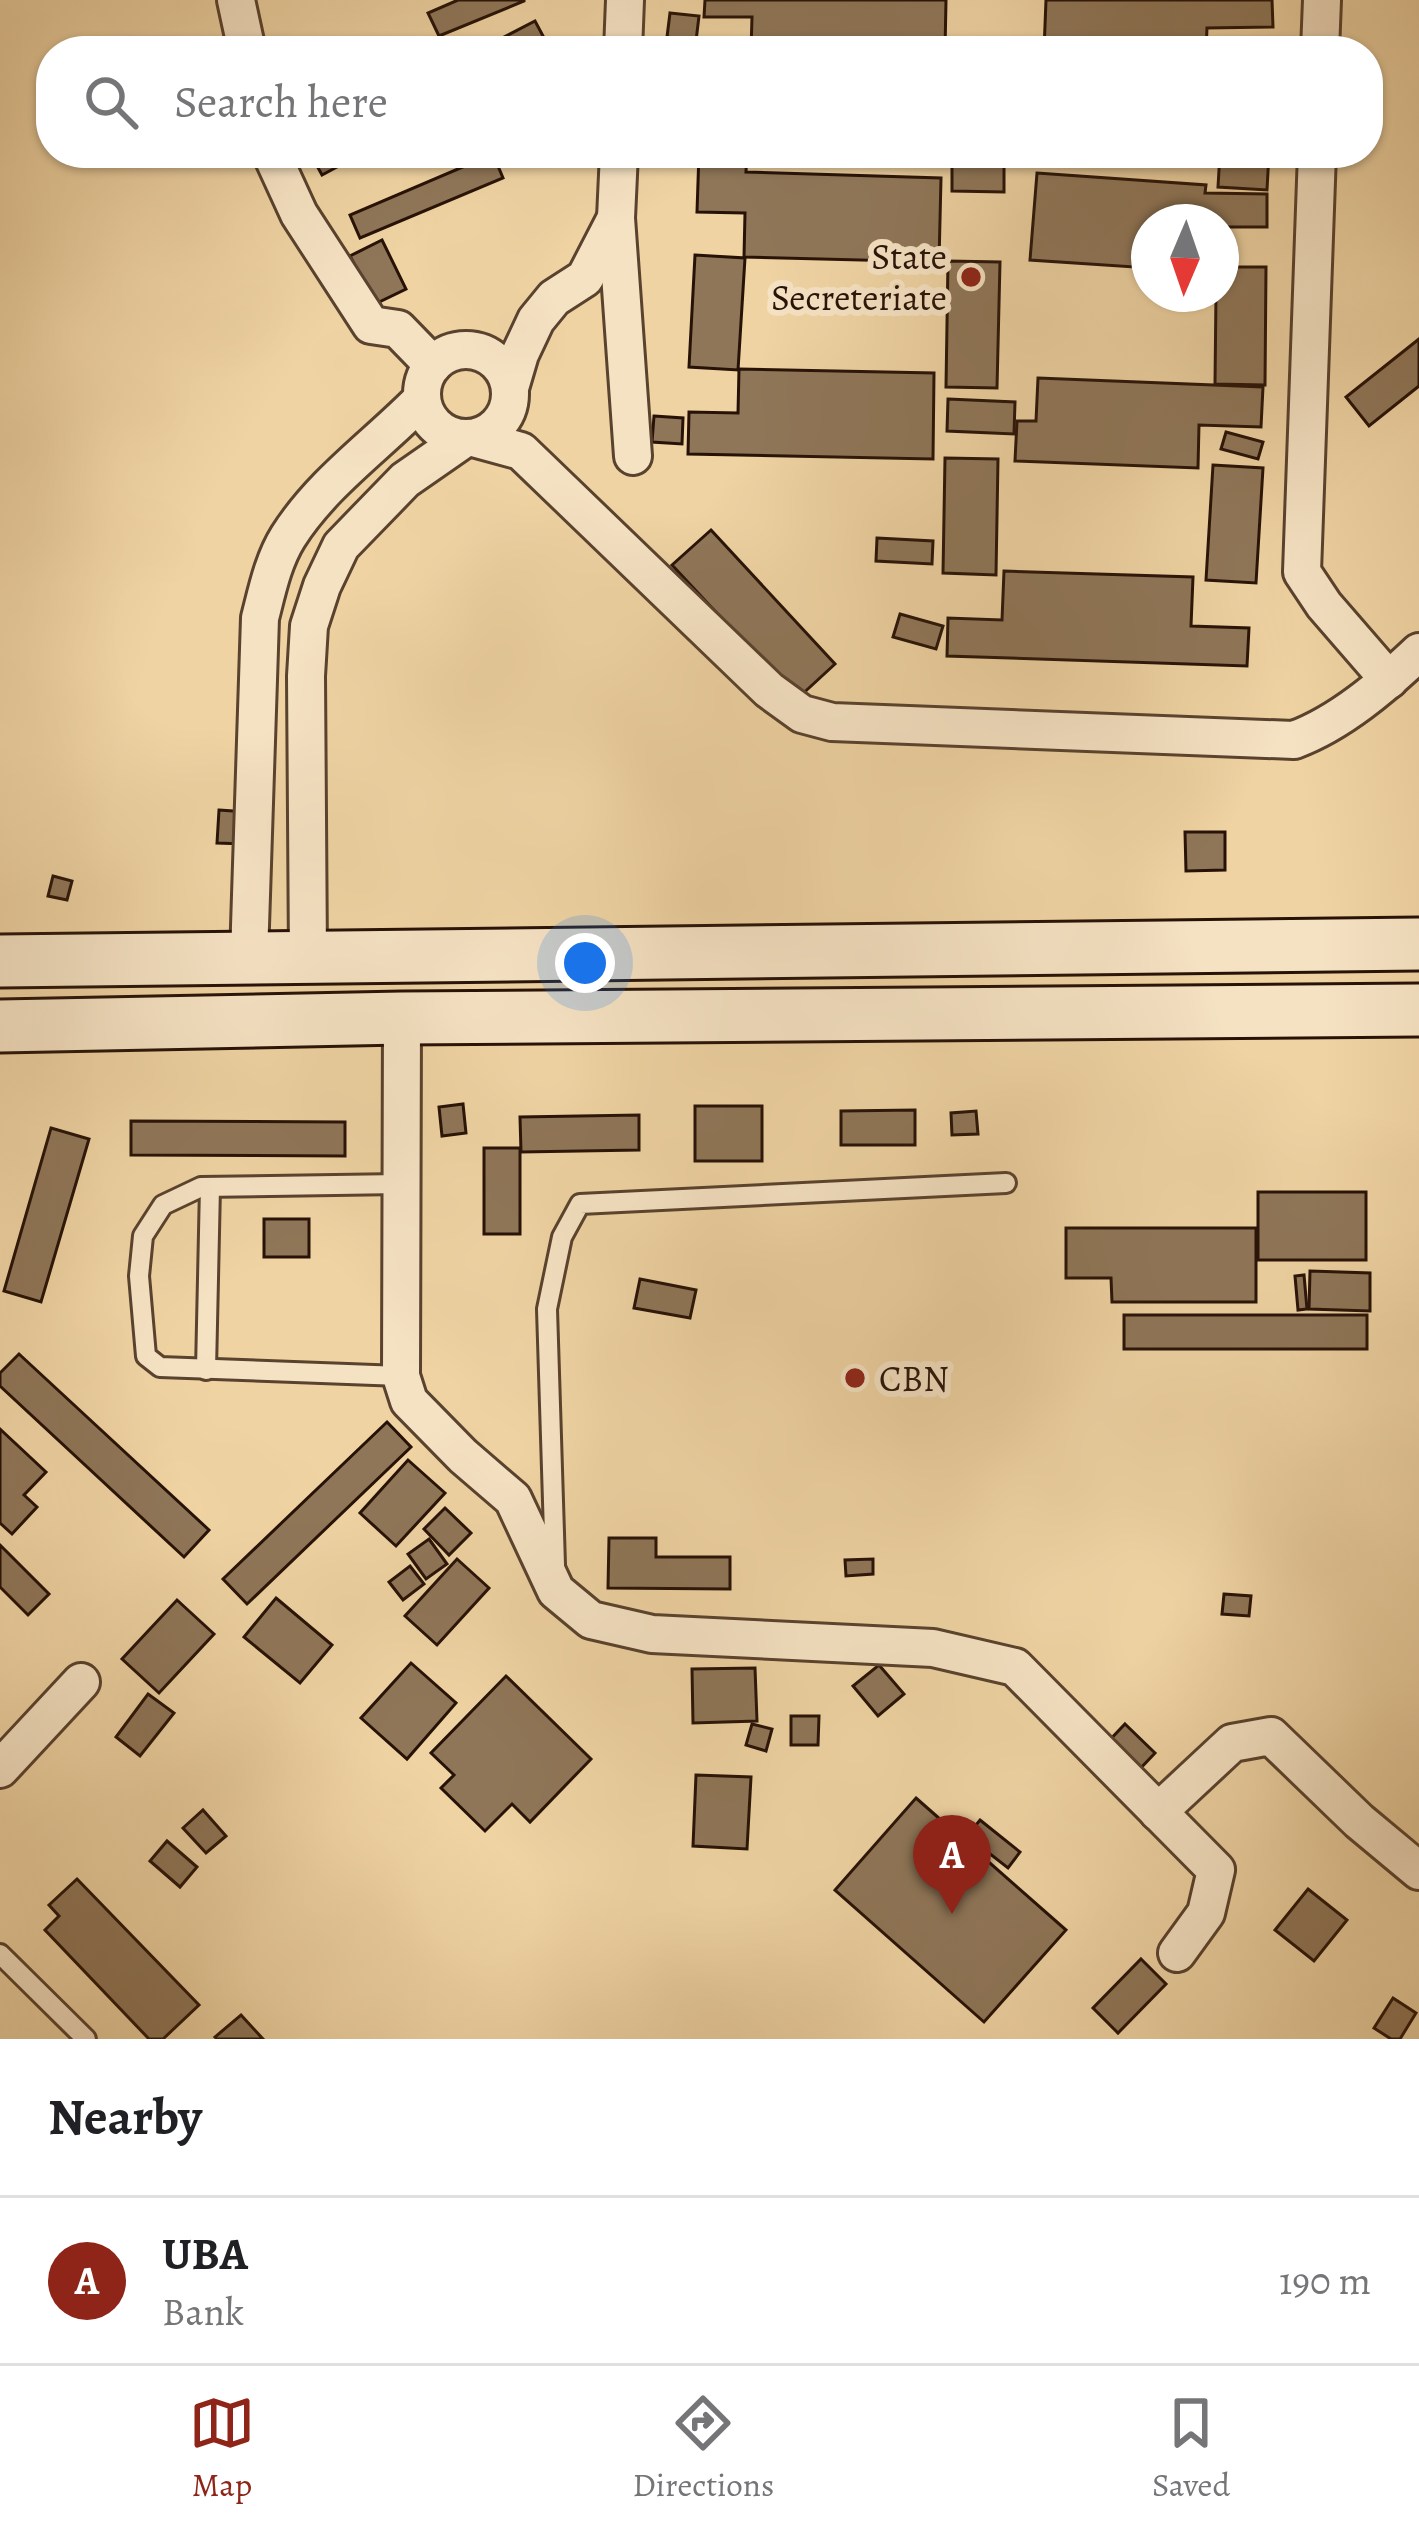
<!DOCTYPE html>
<html lang="en">
<head>
<meta charset="utf-8">
<style>
	:root { --surface:#fff; --page:#f6f6f6; --text:#202124; --muted:#757577; --line:#e0e0e0; --accent:#8f2418 }
	body { margin:0; font-family:Alegreya,serif; background:var(--page); color:var(--text) }
	.compass { position:absolute; left:1131px; top:204px; width:108px; height:108px; border-radius:50%; background:var(--surface); box-shadow:0 3px 9px #0004; rotate:182deg }
	.you { position:absolute; left:585px; top:963px; width:42px; height:42px; margin:-30px; border:9px solid #fff; border-radius:50%; background:#1a73e8; box-shadow:0 0 0 18px #1a73e833 }
	.badge { display:grid; place-items:center; width:78px; height:78px; border-radius:50%; background:var(--accent); color:#fff; font-size:39px; font-weight:700 }
	.pin { position:absolute; translate:-50% -99px; filter:drop-shadow(0 3px 6px #0008) }
	.pin::after { content:''; position:absolute; top:63px; width:42px; height:36px; background:inherit; clip-path:polygon(0 0,100% 0,50% 100%) }
	.list { margin:0; padding:0; list-style:none }
	h2 { display:flex; justify-content:space-between; align-items:center; height:156px; margin:0; padding:0 48px; font-size:51px }
	h2 small { font-size:39px; font-weight:400; color:var(--muted) }
	.list li { display:grid; grid-template-columns:78px 1fr auto; gap:36px; align-items:center; box-sizing:border-box; height:168px; padding:0 48px; border-top:3px solid var(--line) }
	.list b { display:block; font-size:45px; white-space:nowrap }
	.list p { margin:0; font-size:39px; white-space:nowrap; color:var(--muted) }
	.list em { font-size:39px; font-style:normal; color:var(--muted) }
	.icon { flex:none; width:66px; height:66px; fill:none; stroke:currentColor; stroke-width:2; stroke-linecap:round; stroke-linejoin:round }
	.map { position:relative; flex:none; width:1419px; height:2039px; overflow:hidden }
	.search { position:absolute; background:var(--surface); box-shadow:0 3px 9px #0004; left:36px; right:36px; top:36px; height:132px; display:flex; align-items:center; gap:30px; box-sizing:border-box; padding:0 42px; border-radius:48px; color:var(--muted); font-size:45px }
	.sheet { height:324px; background:var(--surface) }
	nav { display:flex; justify-content:space-around; align-items:center; box-sizing:border-box; height:168px; border-top:3px solid var(--line); background:var(--surface); font-size:33px; color:var(--muted) }
	nav a { display:grid; justify-items:center; gap:6px }
	nav .on { color:var(--accent) }
	.map>svg:first-child { display:block }
</style>
</head>
<body>
<div class="map">
<svg width="1419" height="2039" viewBox="0 0 1419 2039">
	<rect width="100%" height="100%" fill="#efd3a3"/>
	<filter id="stains"><feTurbulence type="fractalNoise" baseFrequency=".00167" numOctaves="4"/><feColorMatrix values="0 0 0 0 .2 0 0 0 0 .09 0 0 0 0 .02 0 0 0 .5 -.17"/></filter>
	<radialGradient id="worn" r=".72"><stop offset=".6" stop-color="#630" stop-opacity="0"/><stop offset="1" stop-color="#630" stop-opacity=".3"/></radialGradient>
	<g fill="#8f7658" stroke="#271207" stroke-width="3">
		<polygon points="458,0 524,0 524,1 439,36 428,13"/>
		<polygon points="705,0 946,0 945,51 751,51 752,17 704,17"/>
		<polygon points="1046,0 1272,0 1273,27 1207,28 1206,51 1044,51"/>
		<polygon points="670,13 699,16 696,41 667,37"/>
		<polygon points="535,21 551,51 477,51"/>
		<polygon points="310,153 363,153 322,175"/>
		<polygon points="699,153 747,153 746,172 941,178 939,262 744,257 745,213 697,212"/>
		<polygon points="952,153 1004,153 1004,192 952,191"/>
		<polygon points="1220,153 1269,153 1267,190 1218,187"/>
		<polygon points="493,154 503,178 360,238 350,215"/>
		<polygon points="1037,173 1206,185 1205,193 1267,194 1267,227 1221,227 1221,222 1149,222 1149,268 1030,260"/>
		<polygon points="382,240 406,289 375,304 350,256"/>
		<polygon points="695,255 745,258 738,370 689,367"/>
		<polygon points="948,261 1000,262 997,388 946,387"/>
		<polygon points="1221,267 1266,267 1265,385 1215,384 1216,294 1221,294"/>
		<polygon points="1419,339 1419,386 1369,426 1346,397"/>
		<polygon points="739,369 934,373 933,459 688,454 689,412 738,413"/>
		<polygon points="1038,378 1263,387 1261,427 1199,425 1198,468 1015,461 1017,421 1036,421"/>
		<polygon points="948,399 1015,402 1014,434 947,431"/>
		<polygon points="654,416 683,418 682,444 652,442"/>
		<polygon points="1226,432 1263,442 1258,459 1221,449"/>
		<polygon points="945,458 998,459 996,575 943,573"/>
		<polygon points="1213,465 1263,468 1256,583 1206,580"/>
		<polygon points="711,530 835,664 797,699 672,565"/>
		<polygon points="877,538 933,541 932,564 876,561"/>
		<polygon points="1004,571 1193,577 1191,626 1249,628 1247,666 947,656 948,618 1002,620"/>
		<polygon points="900,614 943,626 936,649 893,637"/>
		<polygon points="219,810 247,812 245,844 217,843"/>
		<polygon points="1185,832 1225,832 1225,870 1186,871"/>
		<polygon points="53,876 72,881 67,900 48,896"/>
		<polygon points="463,1104 466,1133 442,1136 439,1107"/>
		<rect x="695" y="1106" width="67" height="55"/>
		<polygon points="915,1110 915,1145 841,1145 841,1111"/>
		<polygon points="976,1111 978,1134 952,1135 951,1113"/>
		<polygon points="639,1115 639,1150 521,1152 520,1117"/>
		<polygon points="131,1121 345,1122 345,1156 131,1155"/>
		<polygon points="51,1128 89,1139 41,1302 4,1291"/>
		<rect x="484" y="1148" width="36" height="86"/>
		<rect x="1258" y="1192" width="108" height="68"/>
		<rect x="264" y="1219" width="45" height="38"/>
		<polygon points="1066,1228 1256,1228 1256,1302 1112,1302 1111,1278 1066,1278"/>
		<polygon points="1310,1271 1370,1273 1370,1311 1309,1309"/>
		<polygon points="1304,1275 1307,1309 1298,1310 1295,1276"/>
		<polygon points="640,1279 696,1290 690,1318 634,1308"/>
		<rect x="1124" y="1315" width="243" height="34"/>
		<polygon points="19,1354 209,1530 184,1557 0,1386 0,1373"/>
		<polygon points="387,1422 411,1447 247,1604 223,1579"/>
		<polygon points="0,1429 46,1472 24,1495 37,1507 12,1534 0,1523"/>
		<polygon points="408,1460 445,1493 396,1546 360,1513"/>
		<polygon points="445,1508 471,1533 449,1555 424,1529"/>
		<polygon points="609,1538 656,1538 656,1557 730,1557 730,1589 608,1588"/>
		<polygon points="429,1539 447,1564 426,1579 408,1554"/>
		<polygon points="0,1545 49,1594 28,1615 0,1587"/>
		<polygon points="457,1559 489,1588 437,1645 405,1616"/>
		<polygon points="873,1559 873,1574 846,1576 845,1560"/>
		<polygon points="410,1566 424,1584 403,1600 389,1582"/>
		<polygon points="1224,1594 1251,1596 1249,1616 1222,1614"/>
		<polygon points="276,1598 332,1645 300,1683 244,1637"/>
		<polygon points="177,1600 214,1634 159,1693 122,1659"/>
		<polygon points="411,1663 456,1703 407,1759 361,1718"/>
		<polygon points="879,1665 904,1694 878,1716 853,1686"/>
		<polygon points="755,1668 757,1721 693,1723 692,1669"/>
		<polygon points="506,1676 591,1759 530,1822 512,1804 485,1831 441,1788 454,1775 431,1753"/>
		<polygon points="148,1694 174,1713 140,1756 116,1737"/>
		<polygon points="791,1716 819,1716 818,1745 791,1745"/>
		<polygon points="752,1724 772,1729 766,1751 746,1745"/>
		<polygon points="1125,1724 1155,1753 1135,1774 1105,1745"/>
		<polygon points="696,1775 751,1777 747,1849 693,1846"/>
		<polygon points="916,1798 1066,1930 984,2022 835,1890"/>
		<polygon points="203,1810 226,1836 206,1853 183,1828"/>
		<polygon points="980,1820 1020,1852 1008,1868 967,1836"/>
		<polygon points="167,1841 197,1867 180,1887 150,1861"/>
		<polygon points="77,1879 199,2005 163,2039 149,2039 45,1930 59,1916 49,1905"/>
		<polygon points="1308,1889 1347,1920 1314,1961 1275,1930"/>
		<polygon points="1141,1959 1166,1984 1118,2033 1093,2008"/>
		<polygon points="1393,1998 1416,2013 1400,2039 1391,2039 1374,2028"/>
		<polygon points="241,2015 263,2039 217,2039 215,2037"/>
	</g>
	<g fill="none" stroke-linecap="round" stroke-linejoin="round">
		<g stroke="#59422e" stroke-width="24">
			<g id="lane">
				<polyline points="400,1184 201,1187 163,1205 143,1236 139,1276 146,1356 160,1367 401,1376"/>
				<polyline points="206,1370 210,1187"/>
				<polyline points="555,1565 547,1309 562,1237 580,1204 1006,1183"/>
				<polyline points="0,1954 86,2039"/>
			</g>
		</g>
		<g stroke="#59422e" stroke-width="42">
			<g id="street">
				<polyline points="236,0 247,51"/>
				<polyline points="623,51 625,0"/>
				<polyline points="1320,51 1322,0"/>
				<polyline points="271,153 299,214 371,325 398,329 433,365"/>
				<polyline points="619,153 616,218 633,456"/>
				<polyline points="1317,153 1302,572 1324,605 1389,680"/>
				<circle cx="466" cy="394" r="44"/>
				<polyline points="510,388 520,354 536,320 554,298 585,278 616,218"/>
				<path d="M473,438L521,451L769,690L802,714L832,722L1294,740C1340,723 1383,686 1419,652"/>
				<path d="M249,957L260,618C267,591 273,561 288,537C322,483 377,445 421,400"/>
				<polyline points="308,957 306,676 309,626 322,586 341,546 405,480 464,439"/>
				<polyline points="402,1018 401,1376 409,1401 463,1456 513,1499 556,1591 591,1620 652,1634 933,1648 1015,1667 1216,1870 1206,1913 1177,1953"/>
				<polyline points="0,1769 81,1682"/>
				<polyline points="1158,1812 1232,1743 1271,1736 1359,1821 1419,1871"/>
			</g>
		</g>
		<g stroke="#271207" stroke-width="57">
			<g id="secondary">
				<polyline points="0,961 1419,944"/>
				<polyline points="0,1026 402,1018 1419,1010"/>
			</g>
		</g>
		<use href="#lane" stroke="#f5e2c3" stroke-width="18"/>
		<use href="#street" stroke="#f5e2c3" stroke-width="36"/>
		<use href="#secondary" stroke="#f5e2c3" stroke-width="51"/>
	</g>
	<g fill="#8f2418" stroke="#f5e2c3" stroke-width="4.5">
		<circle cx="971" cy="277" r="12"/>
		<circle cx="855" cy="1378" r="12"/>
	</g>
	<g text-anchor="middle" stroke-width="12" stroke-linejoin="round" paint-order="stroke">
		<g font-size="36" fill="#271207" stroke="#f5e2c3" text-anchor="end">
			<text x="947" y="269">State<tspan x="947" dy="41">Secreteriate</tspan></text>
			<text x="879" y="1391" text-anchor="start">CBN</text>
		</g>
	</g>
	<rect width="100%" height="100%" filter="url(#stains)"/>
	<rect width="100%" height="100%" fill="url(#worn)"/>
</svg>
<svg class="compass" viewBox="-18 -18 36 36"><path d="M0-13l5 13h-10z" fill="#e53935"/><path d="M0 13l5-13h-10z" fill="#757577"/></svg>
<div class="you"></div>
<div class="pin badge" style="left:952px;top:1914px">A</div>
<div class="search"><svg class="icon" aria-label="search" viewBox="0 0 24 24"><circle cx="10" cy="10" r="6"/><path d="M15 15l6 6"/></svg>Search here</div>
</div>
<section class="sheet">
<h2>Nearby<small></small></h2>
<ul class="list">
<li><span class="badge">A</span><div><b>UBA</b><p>Bank</p></div><em>190 m</em></li>
</ul>
</section>
<nav>
<a class="on"><svg class="icon" aria-label="map" viewBox="0 0 24 24"><path d="M3 6l6-2 6 2 6-2v14l-6 2-6-2-6 2zM9 4v14M15 6v14"/></svg>Map</a>
<a><svg class="icon" aria-label="directions" viewBox="0 0 24 24"><path d="M12 3l9 9-9 9-9-9zM9 14v-3h6M13 9l2 2-2 2"/></svg>Directions</a>
<a><svg class="icon" aria-label="saved" viewBox="0 0 24 24"><path d="M7 4h10v16l-5-4-5 4z"/></svg>Saved</a>
</nav>
</body>
</html>
